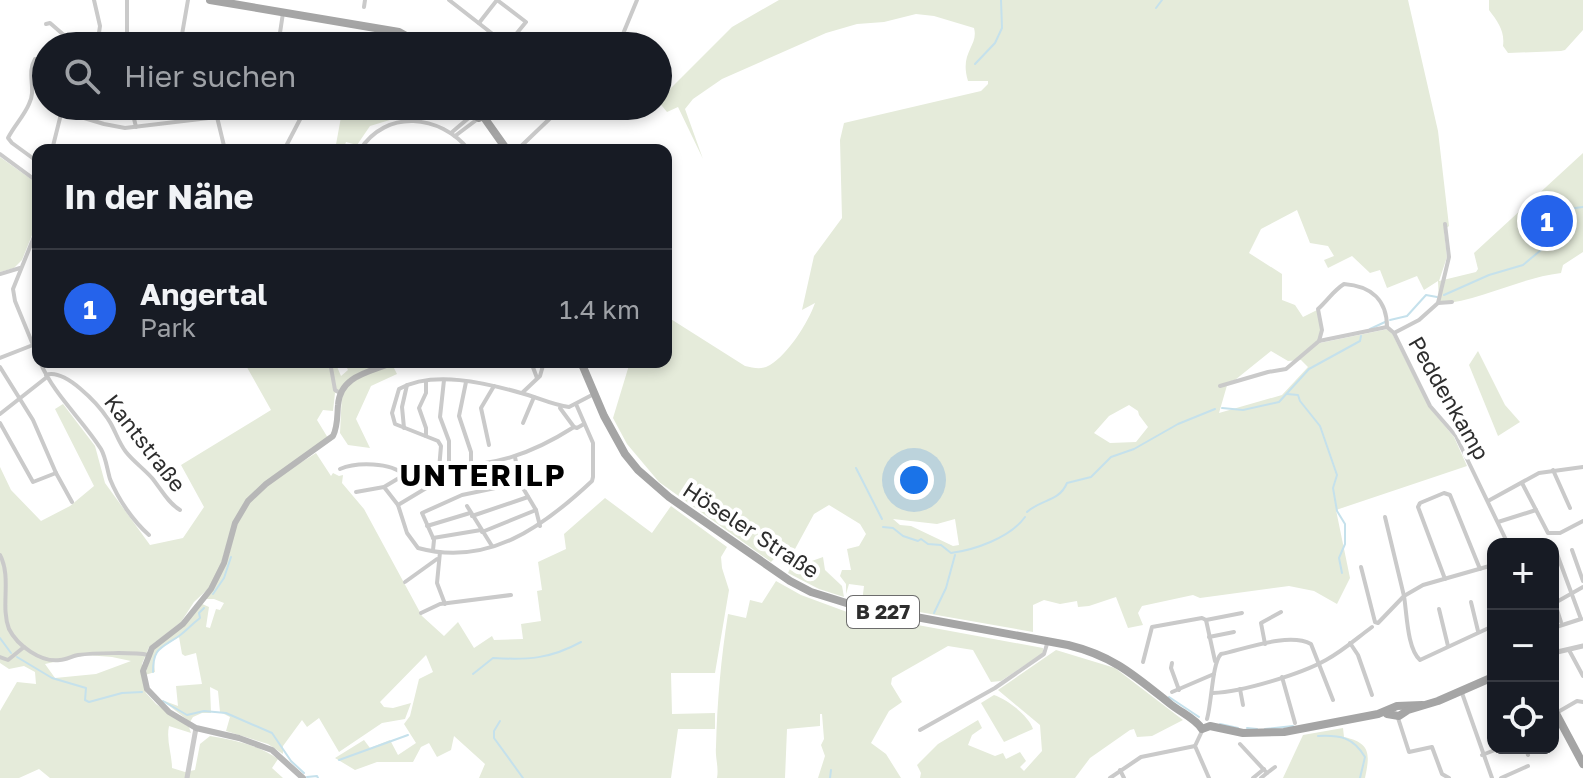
<!DOCTYPE html>
<html lang="de">
<head>
<meta charset="utf-8">
<style>
	:root { --surface:#171b24; --page:#242831; --text:#f1f3f6; --muted:#9ea1a6; --line:#363941; --accent:#2563eb }
	body { margin:0; font-family:"Golos Text",sans-serif; background:var(--page); color:var(--text) }
	.controls { position:absolute; right:24px; bottom:24px; display:grid; overflow:hidden; border-radius:16px; box-shadow:0 4px 12px #0003 }
	.controls button { width:72px; height:72px; display:grid; place-items:center; padding:0; border:0; border-bottom:2px solid var(--line); background:var(--surface); color:var(--text); font:40px sans-serif }
	.you { position:absolute; left:914px; top:480px; width:28px; height:28px; margin:-20px; border:6px solid #fff; border-radius:50%; background:#1a73e8; box-shadow:0 0 0 12px #1a73e833 }
	.badge { display:grid; place-items:center; width:52px; height:52px; border-radius:50%; background:var(--accent); color:#fff; font-size:26px; font-weight:700 }
	.pin { position:absolute; translate:-50% -50%; border:4px solid #fff; box-shadow:0 2px 8px #0006 }
	.list { margin:0; padding:0; list-style:none }
	h2 { display:flex; justify-content:space-between; align-items:center; height:104px; margin:0; padding:0 32px; font-size:34px }
	h2 small { font-size:26px; font-weight:400; color:var(--muted) }
	.list li { display:grid; grid-template-columns:52px 1fr auto; gap:24px; align-items:center; box-sizing:border-box; height:120px; padding:0 32px; border-top:2px solid var(--line) }
	.list b { display:block; font-size:30px; white-space:nowrap }
	.list p { margin:0; font-size:26px; white-space:nowrap; color:var(--muted) }
	.list em { font-size:26px; font-style:normal; color:var(--muted) }
	.icon { flex:none; width:44px; height:44px; fill:none; stroke:currentColor; stroke-width:2; stroke-linecap:round; stroke-linejoin:round }
	.map { position:relative; flex:none; width:1583px; height:778px; overflow:hidden }
	.search { position:absolute; background:var(--surface); box-shadow:0 4px 12px #0003; left:32px; top:32px; width:640px; height:88px; display:flex; align-items:center; gap:20px; box-sizing:border-box; padding:0 28px; border-radius:44px; color:var(--muted); font-size:30px }
	.panel { position:absolute; background:var(--surface); box-shadow:0 4px 12px #0003; left:32px; top:144px; width:640px; height:224px; border-radius:16px }
	.map>svg:first-child { display:block }
</style>
</head>
<body>
<div class="map">
<svg width="1583" height="778" viewBox="0 0 1583 778">
	<rect width="100%" height="100%" fill="#fff"/>
	<g fill="#e5ebda" fill-rule="evenodd">
		<path d="M779,0H1408L1438,131L1449,226L1444,230L1447,257L1439,281L1476,272L1478,269L1474,253L1583,153V252L1563,265L1561,273C1519,278 1481,301 1439,304L1438,281L1424,290L1417,276L1387,288L1380,270L1370,273L1352,256L1328,268L1324,260L1334,256L1328,246L1310,243L1297,210L1261,229L1249,253L1282,274V300L1295,305L1303,317L1317,310L1322,332L1320,343L1388,329L1393,335L1429,407L1454,437L1467,466L1336,510L1350,578L1337,604L1314,591L1289,586L1200,598L1193,595L1142,606L1138,613L1143,625L1128,628L1116,597L1089,606L1078,607L1077,601L1060,604L1044,600L1033,605V632L862,602L864,586L849,584L846,594V584L840,576L842,570H851L847,549L859,546L866,534L860,524L829,505L814,514L795,549L786,546L771,562L659,482L627,444L613,418L630,362H666V316L745,366C754,368 762,370 770,365C788,354 808,323 815,303L802,310L814,256L842,218L840,140L844,123L981,91L988,84V81H968C959,52 979,46 974,28L934,16L916,14L884,22L857,24L826,33L722,79L693,99L685,109L703,159L678,107L667,112L658,101L732,27ZM1271,351L1288,361L1301,360L1308,367L1282,395L1219,413L1228,382L1235,380ZM1129,405L1138,411L1139,415L1148,427L1136,442L1110,443L1094,433L1109,416ZM893,519L937,524L955,519L959,545L953,546L911,526L900,525Z"/>
		<path d="M1489,0H1583V30L1565,50L1561,51L1508,53L1503,46C1505,31 1498,22 1489,10Z"/>
		<polygon points="343,106 410,106 405,110 403,116 370,126 357,145 346,142 343,150 335,150"/>
		<polygon points="0,157 38,184 38,220 22,260 14,268 0,272"/>
		<polygon points="1478,351 1505,405 1520,422 1498,436 1469,365"/>
		<path d="M244,362H335L341,376L348,370L344,362H391L397,374L371,386L356,419L370,448L348,445L340,433L342,393H335L333,411L323,410L317,420L328,438L244,503L232,526L221,564L210,587L194,602L181,622L149,647L142,664V678L146,693L156,704L189,727L191,733L169,726C166,740 172,754 172,768L185,772L195,770L200,744L210,736C234,740 258,745 278,759L272,768L283,778H50L39,769L19,778H0V711L17,682L36,684L35,672L24,666L9,669L0,663V467L11,490L41,521L70,506L94,486L55,409L63,404L95,446L105,483L150,545L183,538L204,507L181,465L271,410ZM86,655L112,657L131,661L96,674L55,678L45,664Z"/>
		<path d="M316,453L331,476L333,473L339,476L343,475L342,483L364,509L422,616L444,636L458,622L474,648L492,636L494,640L523,639L521,624L541,621L537,591L542,590L538,562L566,549L564,534L605,498L652,533L671,506L727,547L721,557L722,568L729,590L715,673H671L672,714L715,713V729H678L671,778H479L485,764L454,736L451,750L437,757L429,743L421,747L413,762H377L355,770L335,758L364,740L370,748L390,740L398,755L416,743L404,724L410,716L419,679L433,672L426,655L380,702L384,707L393,708L411,703L405,719L382,723L339,752L319,718L307,727L302,720L283,746V754L268,744L226,731L230,717L220,712L218,691L210,687L211,713H202L193,717L190,722L162,700L178,706L176,686L202,684L196,653L185,656L182,654L179,637C161,648 152,650 155,672L145,675L153,650L200,603L209,607L206,627L210,628L216,609L220,610L224,603L214,599H204C213,587 222,576 227,561C233,545 233,528 242,512C257,486 292,469 316,453Z"/>
		<polygon points="823,557 825,570 842,586 844,597 819,589 788,573 795,558 809,562"/>
		<path d="M776,581L801,595L847,612L1043,648V653L1001,681L991,682L973,650L948,646L892,678L891,684L902,702L889,711L871,743L886,754L901,778H818L825,756L821,745L824,739L822,714H820V726L787,729L785,778H717C719,767 715,758 716,747C717,702 721,658 728,614L746,618L750,600L762,603Z"/>
		<polygon points="1056,650 1115,668 1183,720 1152,736 1137,737 1134,729 1130,730 1090,758 1075,778 920,778 921,773 917,765 938,744 978,720 982,728 972,735 968,745 995,756 1003,753 1006,759 1020,752 1026,761 1020,767 1024,771 1042,751 1040,725 998,690"/>
		<path d="M994,695C1008,700 1028,715 1033,729L1004,742L981,703Z"/>
		<path d="M1343,728L1344,737C1371,743 1370,754 1365,778H1283L1303,735Z"/>
	</g>
	<g fill="none" stroke-linecap="round" stroke-linejoin="round">
		<g stroke="#c5e1ec" stroke-width="2">
			<polyline points="1156,8 1162,0"/>
			<polyline points="975,64 995,43 1002,28 1001,0"/>
			<polyline points="1444,295 1489,275 1523,265 1553,240 1557,228 1566,214 1575,208 1583,207"/>
			<polyline points="1390,320 1407,316 1426,295 1437,297"/>
			<polyline points="1370,329 1385,322"/>
			<polyline points="1287,394 1298,395 1300,401 1320,426 1337,475 1333,488 1337,511 1345,524 1345,544 1339,558 1342,573"/>
			<polyline points="1222,408 1243,410 1279,402 1309,369 1360,341 1361,336"/>
			<polyline points="856,468 882,519"/>
			<path d="M1027,512C1041,499 1059,502 1067,483L1091,477L1111,457L1134,449L1178,424L1215,409"/>
			<path d="M883,527L893,528L903,536L918,541L921,539L928,544L941,545L951,553C974,550 1010,538 1025,517"/>
			<polyline points="213,594 224,578 231,557"/>
			<polyline points="934,613 946,588 955,555"/>
			<polyline points="0,638 11,653"/>
			<polyline points="17,657 52,678 86,688 85,700 89,702 122,693 142,692"/>
			<path d="M153,672C153,648 160,649 179,636C186,631 192,624 200,618L199,613L204,608"/>
			<path d="M473,674L493,658C528,660 550,659 581,642"/>
			<polyline points="1169,697 1199,717"/>
			<polyline points="163,701 187,715 204,711 226,713 272,733 291,761 304,773"/>
			<polyline points="500,721 494,731 494,738 523,778"/>
			<polyline points="1220,724 1238,728"/>
			<polyline points="1247,728 1257,729"/>
			<polyline points="1265,729 1293,726"/>
			<path d="M1318,736C1340,735 1353,737 1365,757L1360,778"/>
			<polyline points="339,760 408,735"/>
			<polyline points="307,777 317,776 318,778"/>
			<polyline points="830,778 831,770"/>
		</g>
		<g stroke="#cacaca" stroke-width="4">
			<polyline points="94,0 100,26 97,46"/>
			<polyline points="127,0 127,46"/>
			<polyline points="449,0 508,46"/>
			<polyline points="364,7 365,0"/>
			<polyline points="479,23 497,0 526,22 507,45"/>
			<polyline points="46,24 50,23 65,36 67,42 64,46"/>
			<polyline points="180,46 188,0"/>
			<polyline points="278,46 283,13"/>
			<polyline points="618,46 637,0"/>
			<polyline points="131,106 136,127"/>
			<polyline points="61,111 104,124 125,128 217,117 225,150"/>
			<polyline points="451,133 471,116"/>
			<polyline points="455,136 479,118"/>
			<polyline points="52,150 63,106"/>
			<polyline points="284,150 307,106"/>
			<path d="M360,150C386,109 440,114 469,150"/>
			<polyline points="517,150 563,106"/>
			<polyline points="0,154 38,182"/>
			<path d="M38,162L12,143L8,138C14,126 24,116 29,104C37,89 26,74 35,59L46,60"/>
			<polyline points="38,227 13,289 15,301 38,357"/>
			<polyline points="0,274 20,268"/>
			<polyline points="1438,303 1449,257 1445,224"/>
			<polyline points="1394,333 1430,406 1456,436 1508,544"/>
			<path d="M1319,341L1322,330L1318,309C1328,300 1333,291 1344,284C1371,286 1387,300 1387,327"/>
			<polyline points="0,358 33,345"/>
			<path d="M40,362C54,395 82,419 101,449C106,458 107,469 110,479C118,499 133,521 149,535"/>
			<polyline points="330,362 335,390 340,393"/>
			<polyline points="531,362 537,378"/>
			<polyline points="0,367 33,420 56,473 72,502"/>
			<path d="M46,375C65,368 98,404 108,419C115,429 118,442 126,452C133,461 144,469 152,478C161,489 168,503 180,510"/>
			<polyline points="444,380 440,417 449,441 449,466"/>
			<polyline points="466,382 459,416 471,452 471,464"/>
			<polyline points="1220,386 1268,372 1286,369 1319,341 1387,327 1394,333 1419,320 1438,303 1452,302"/>
			<polyline points="522,393 540,376 544,362"/>
			<path d="M576,404L593,443V477L592,481C543,527 488,567 418,548L407,533L398,505L438,481L441,446L438,441L395,424L392,413L399,389C433,370 486,383 521,393C537,397 552,405 569,407L592,395"/>
			<polyline points="560,408 574,427 577,428 584,424"/>
			<polyline points="0,414 47,377"/>
			<polyline points="0,423 33,482 56,473"/>
			<polyline points="523,423 534,397"/>
			<polyline points="404,428 402,407 407,385"/>
			<polyline points="426,436 426,428 419,408 426,393 426,382"/>
			<polyline points="489,445 481,408 494,386"/>
			<polyline points="515,457 520,483 536,510 540,526"/>
			<path d="M440,466C493,467 530,455 574,427"/>
			<path d="M340,469C356,462 391,462 404,475L384,487L356,492"/>
			<polyline points="1553,470 1570,508"/>
			<polyline points="1522,483 1548,533 1560,533 1583,521"/>
			<polyline points="384,487 398,505"/>
			<polyline points="1488,501 1539,473 1583,467"/>
			<polyline points="467,506 492,546"/>
			<polyline points="472,516 528,497"/>
			<polyline points="1498,522 1536,510"/>
			<polyline points="427,526 470,513"/>
			<polyline points="482,532 536,510"/>
			<polyline points="433,538 481,530"/>
			<polyline points="1531,544 1532,544"/>
			<polyline points="433,550 434,540 422,513 462,495 520,483"/>
			<polyline points="1572,550 1583,581"/>
			<polyline points="440,552 437,583 445,604"/>
			<polyline points="1557,554 1581,619"/>
			<path d="M0,555C12,578 0,606 9,629C17,645 41,663 60,660C66,660 72,656 78,655C92,653 136,652 148,655"/>
			<path d="M1493,565L1423,585L1404,596C1407,614 1407,648 1420,660L1493,626"/>
			<polyline points="1361,567 1375,622 1378,623 1404,596 1385,517"/>
			<polyline points="1445,579 1418,507 1420,503 1444,493 1450,495 1480,569"/>
			<polyline points="405,582 437,559"/>
			<polyline points="1553,597 1561,622"/>
			<polyline points="1471,602 1478,631"/>
			<polyline points="1553,604 1583,587"/>
			<polyline points="1439,609 1448,646"/>
			<polyline points="421,613 440,604 511,595"/>
			<polyline points="1206,620 1242,613"/>
			<polyline points="1553,628 1581,619"/>
			<polyline points="1209,637 1234,632"/>
			<polyline points="1350,643 1358,655 1372,695"/>
			<polyline points="1265,644 1261,623 1281,612"/>
			<polyline points="1569,650 1583,676"/>
			<polyline points="0,657 8,660 24,647"/>
			<polyline points="1143,662 1152,627 1202,618 1206,620 1215,661"/>
			<polyline points="1172,663 1171,668 1179,690"/>
			<polyline points="1282,677 1295,723"/>
			<polyline points="1240,689 1243,705"/>
			<polyline points="1172,692 1214,674"/>
			<path d="M1213,693C1242,692 1301,674 1326,660C1343,651 1357,638 1372,627"/>
			<polyline points="1462,693 1492,778"/>
			<polyline points="1558,712 1577,701 1583,702"/>
			<polyline points="1398,718 1409,752 1432,747 1442,774 1449,778"/>
			<path d="M1207,719C1212,702 1212,663 1221,654C1245,649 1289,632 1311,644L1333,700"/>
			<polyline points="920,730 995,688 1044,654 1047,644"/>
			<polyline points="1202,731 1195,746 1209,778"/>
			<polyline points="1240,744 1267,773 1261,778"/>
			<polyline points="1526,748 1528,755"/>
			<polyline points="1482,755 1500,748"/>
			<polyline points="1120,770 1124,778"/>
			<polyline points="1267,773 1275,767"/>
			<polyline points="1110,778 1141,757 1195,746"/>
			<polyline points="1253,778 1264,769"/>
			<polyline points="1501,778 1528,766"/>
		</g>
		<g stroke="#cacaca" stroke-width="5">
			<polyline points="1553,653 1583,646"/>
			<polyline points="187,778 196,728"/>
		</g>
		<path stroke="#b7b7b7" stroke-width="6" d="M303,778L272,750L239,738L196,728L169,712L147,689L143,671L152,648L183,624L211,589L224,563L235,523L248,501L266,484L333,436C338,426 337,416 338,405C340,375 371,372 394,362"/>
		<g stroke="#a5a5a5" stroke-width="8">
			<polyline points="210,0 399,32 424,46"/>
			<polyline points="475,106 472,114 479,118 485,114 481,106"/>
			<polyline points="483,116 507,150"/>
			<path d="M581,362L604,416L625,454L638,470L669,497L790,581L811,592L856,606L1068,645C1113,656 1134,675 1169,703C1181,713 1195,718 1202,729L1210,726L1243,733L1284,732L1378,714L1397,706L1422,705"/>
			<polyline points="1553,708 1583,764"/>
			<polyline points="1387,714 1399,716 1408,710 1438,701 1493,677"/>
		</g>
	</g>
	<g text-anchor="middle" stroke-width="8" stroke-linejoin="round" paint-order="stroke">
		<rect fill="#fff" stroke="#6c6c6c" stroke-width="2" x="847" y="596" width="72" height="32" rx="6"/>
		<g font-size="20" font-weight="bold" fill="#2d2d2d">
			<text x="883" y="619">B 227</text>
		</g>
		<g font-size="22" fill="#2d2d2d" stroke="#fff">
			<text transform="translate(1449 398) rotate(60)" y="8">Peddenkamp</text>
			<text transform="translate(145 443) rotate(52)" y="8">Kantstraße</text>
			<text transform="translate(751 530) rotate(33)" y="8">Höseler Straße</text>
		</g>
		<g font-size="30" font-weight="bold" letter-spacing="2" fill="#000" stroke="#fff">
			<text x="483" y="486">UNTERILP</text>
		</g>
	</g>
</svg>
<div class="controls">
<button>+</button>
<button>−</button>
<button><svg class="icon" aria-label="locate" viewBox="0 0 24 24"><circle cx="12" cy="12" r="6"/><path d="M12 2v4M12 18v4M2 12h4M18 12h4"/></svg></button>
</div>
<div class="you"></div>
<div class="pin badge" style="left:1547px;top:221px">1</div>
<div class="search"><svg class="icon" aria-label="search" viewBox="0 0 24 24"><circle cx="10" cy="10" r="6"/><path d="M15 15l6 6"/></svg>Hier suchen</div>
<section class="panel">
<h2>In der Nähe<small></small></h2>
<ul class="list">
<li><span class="badge">1</span><div><b>Angertal</b><p>Park</p></div><em>1.4 km</em></li>
</ul>
</section>
</div>
</body>
</html>
